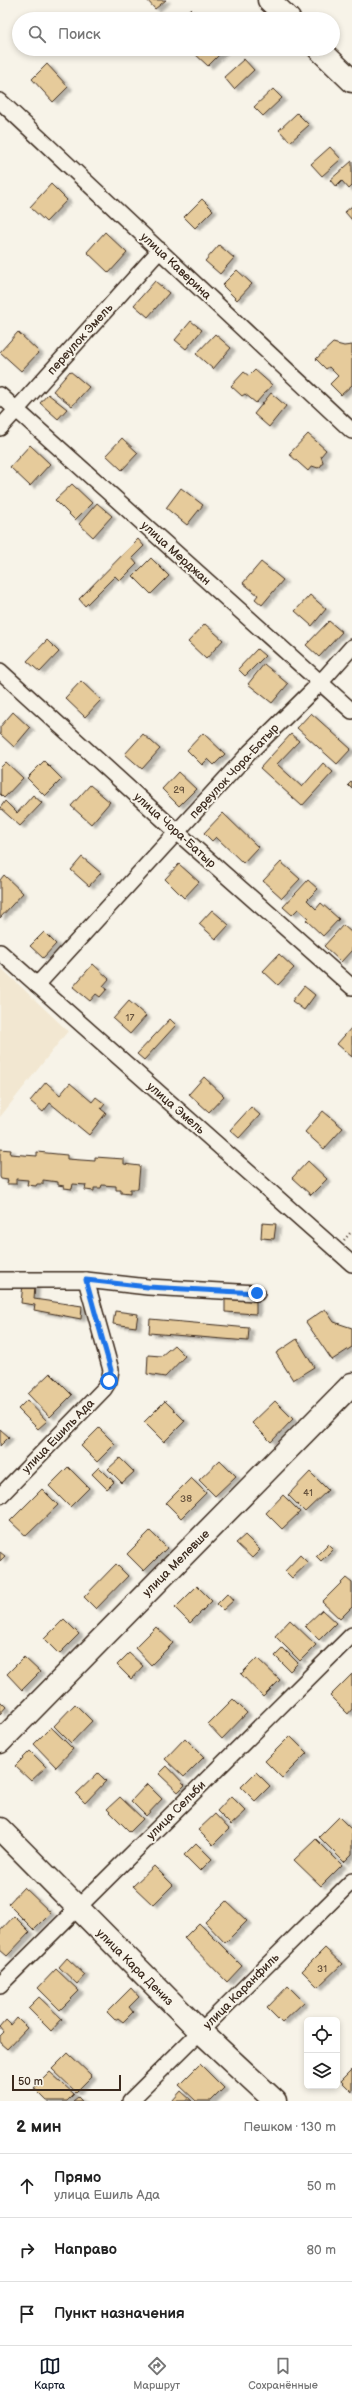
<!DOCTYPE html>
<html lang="ru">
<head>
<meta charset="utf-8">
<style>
	:root { --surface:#fff; --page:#f2f2f2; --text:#222; --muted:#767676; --line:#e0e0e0; --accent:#111827 }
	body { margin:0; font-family:"Balsamiq Sans",sans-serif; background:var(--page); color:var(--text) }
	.controls { position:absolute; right:12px; bottom:12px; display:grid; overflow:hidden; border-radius:6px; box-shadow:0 2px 6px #0003 }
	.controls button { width:36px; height:36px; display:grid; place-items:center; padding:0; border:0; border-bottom:1px solid var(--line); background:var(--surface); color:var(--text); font:20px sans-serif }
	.scale { position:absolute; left:12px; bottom:10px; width:109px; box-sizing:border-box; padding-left:4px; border:2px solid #3b2a1e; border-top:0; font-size:11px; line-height:14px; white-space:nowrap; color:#3b2a1e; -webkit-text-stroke:3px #f7f3e8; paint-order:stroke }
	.stop { position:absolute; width:12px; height:12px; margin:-9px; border:3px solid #1a73e8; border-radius:50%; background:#fff }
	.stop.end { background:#1a73e8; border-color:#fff; box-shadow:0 1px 4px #0008 }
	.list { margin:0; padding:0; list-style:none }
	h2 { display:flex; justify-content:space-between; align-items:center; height:52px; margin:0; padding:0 16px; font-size:17px }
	h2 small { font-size:13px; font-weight:400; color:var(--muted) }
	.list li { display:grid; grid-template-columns:26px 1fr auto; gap:12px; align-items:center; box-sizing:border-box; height:64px; padding:0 16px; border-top:1px solid var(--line) }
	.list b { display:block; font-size:15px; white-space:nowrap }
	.list p { margin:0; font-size:13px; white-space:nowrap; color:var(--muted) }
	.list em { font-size:13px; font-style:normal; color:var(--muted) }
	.icon { flex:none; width:22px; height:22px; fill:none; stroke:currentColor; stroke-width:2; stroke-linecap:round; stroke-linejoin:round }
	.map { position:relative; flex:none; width:352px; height:2101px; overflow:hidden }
	.search { position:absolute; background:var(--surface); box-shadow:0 2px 6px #0003; left:12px; right:12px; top:12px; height:44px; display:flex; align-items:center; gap:10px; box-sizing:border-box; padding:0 14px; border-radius:22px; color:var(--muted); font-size:15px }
	.sheet { height:244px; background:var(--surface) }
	nav { display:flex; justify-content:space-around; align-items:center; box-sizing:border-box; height:56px; border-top:1px solid var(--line); background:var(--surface); font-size:11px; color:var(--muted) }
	nav a { display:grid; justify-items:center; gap:2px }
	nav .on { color:var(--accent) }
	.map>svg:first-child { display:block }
</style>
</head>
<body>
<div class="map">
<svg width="352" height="2101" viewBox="0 0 352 2101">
	<defs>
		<filter id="shadow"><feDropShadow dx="4.5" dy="2.5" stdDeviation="1" flood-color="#0004"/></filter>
	</defs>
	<rect width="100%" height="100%" fill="#f7f3e8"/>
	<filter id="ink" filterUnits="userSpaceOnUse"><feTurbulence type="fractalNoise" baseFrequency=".025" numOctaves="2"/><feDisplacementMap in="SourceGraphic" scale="8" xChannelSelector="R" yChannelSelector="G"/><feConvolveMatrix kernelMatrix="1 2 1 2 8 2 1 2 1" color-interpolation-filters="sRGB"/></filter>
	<g filter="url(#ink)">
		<polygon fill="#f2e7d1" points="0,967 68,1031 0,1117"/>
		<g fill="#e6cb9b" stroke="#3b2a1e" filter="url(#shadow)">
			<polygon points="147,0 166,0 155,9"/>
			<polygon points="190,9 199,19 179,19"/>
			<polygon points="198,49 225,49 208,66 194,53"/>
			<polygon points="244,59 254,70 234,89 224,77"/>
			<polygon points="47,64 68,87 53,102 32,79"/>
			<polygon points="273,89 282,98 263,116 254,107"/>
			<polygon points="297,113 309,125 290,142 279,130"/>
			<polygon points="330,147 341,159 322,176 311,164"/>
			<polygon points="352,161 352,186 349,189 342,181 336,187 330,180"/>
			<polygon points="51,184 67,200 46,222 30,207"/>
			<polygon points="202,199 213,210 195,228 184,217"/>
			<polygon points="352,206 352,220 345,212"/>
			<polygon points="105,232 127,253 109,273 87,252"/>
			<polygon points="219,245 234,258 220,274 205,261"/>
			<polygon points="237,270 252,284 237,300 222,285"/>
			<polygon points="155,281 169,293 148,317 134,305"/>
			<polygon points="191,321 202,330 186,349 175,340"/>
			<polygon points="18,332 39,352 21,371 0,352"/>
			<polygon points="215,334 231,348 213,369 196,354"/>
			<polygon points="333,343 344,346 352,345 352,385 341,395 330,384 338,376 329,367 326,369 316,359"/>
			<polygon points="255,370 272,385 256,403 245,394 242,396 231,386 244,372 249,376"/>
			<polygon points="70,371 89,387 72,406 53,391"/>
			<polygon points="271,393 286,406 269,427 254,414"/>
			<polygon points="48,394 67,409 58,419 40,403"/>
			<polygon points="308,434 326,450 321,456 323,462 321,466 318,468 312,466 308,471 289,454"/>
			<polygon points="122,438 138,453 122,470 106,455"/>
			<polygon points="30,445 50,464 30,486 10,467"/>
			<polygon points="72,484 92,503 75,520 55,500"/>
			<polygon points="181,488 203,505 187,525 166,508"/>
			<polygon points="97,503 112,516 93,537 79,524"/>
			<polygon points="138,539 144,546 132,558 137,564 120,581 115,576 85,606 79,599"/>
			<polygon points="151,558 169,576 151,594 133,576"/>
			<polygon points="261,562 283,580 262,605 255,599 258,595 243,583"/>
			<polygon points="310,595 326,609 312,626 295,611"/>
			<polygon points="329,621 342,632 319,657 306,645"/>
			<polygon points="205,624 223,640 206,659 188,642"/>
			<polygon points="47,640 59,652 40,672 27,661"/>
			<polygon points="257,649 265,656 245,676 238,669"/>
			<polygon points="264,664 288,684 272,703 248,684"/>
			<polygon points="81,681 101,700 85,717 65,698"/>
			<polygon points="13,712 30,728 14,747 0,734 0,727"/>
			<polygon points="311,713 351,749 337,764 297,728"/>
			<polygon points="203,733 225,754 214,765 208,759 202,765 187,750"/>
			<polygon points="143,734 160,749 142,769 125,754"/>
			<polygon points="291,734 299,741 277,764 302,787 323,763 333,772 302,806 260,768"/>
			<polygon points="44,761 62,779 45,796 27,778"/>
			<polygon points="6,762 23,778 4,798 0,794 0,768"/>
			<polygon points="178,772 196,789 179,806 162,789"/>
			<polygon points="352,781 352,789 348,785"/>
			<polygon points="90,785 110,802 91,824 71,806"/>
			<polygon points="33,795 42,803 20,826 0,808 5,801 17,813"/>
			<polygon points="223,813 258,847 243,863 216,837 212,841 204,833"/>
			<polygon points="82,857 101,873 89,886 71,870"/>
			<polygon points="281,862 300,879 282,898 263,881"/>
			<polygon points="179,864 199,882 184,898 165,879"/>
			<polygon points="4,875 23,893 0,918 0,880"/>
			<polygon points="308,880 318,889 307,900 316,909 321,903 339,919 323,936 306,920 308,918 298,909 292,915 283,907"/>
			<polygon points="212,910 229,925 216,939 199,924"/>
			<polygon points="343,925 352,933 352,950 341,962 324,946"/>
			<polygon points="44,932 56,944 43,958 30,946"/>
			<polygon points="279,954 294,968 278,985 263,971"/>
			<polygon points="93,964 109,979 103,986 107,989 100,997 96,994 90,1001 73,987"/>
			<polygon points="304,986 315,995 304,1010 292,1001"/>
			<polygon points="129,1001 146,1016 130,1034 113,1019"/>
			<polygon points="170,1019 176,1025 144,1060 137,1054"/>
			<polygon points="352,1027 352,1057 337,1044"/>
			<polygon points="204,1077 224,1096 209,1112 189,1094"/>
			<polygon points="46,1082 60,1095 70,1083 92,1102 96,1097 105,1104 101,1109 106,1113 89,1135 50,1103 43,1112 30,1101"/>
			<polygon points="251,1107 260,1115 239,1138 230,1130"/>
			<polygon points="323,1111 343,1128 324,1149 305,1132"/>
			<polygon points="0,1149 11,1150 10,1154 37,1156 37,1152 67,1155 67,1159 95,1161 95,1157 124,1159 124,1164 140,1166 138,1189 130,1189 130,1194 121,1193 121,1190 116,1190 116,1186 102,1185 101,1188 94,1188 94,1191 85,1190 86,1185 73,1184 72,1189 64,1188 64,1186 58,1185 58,1182 43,1180 43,1184 37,1184 36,1186 27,1185 28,1180 16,1179 16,1184 7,1184 8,1180 1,1179 0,1177"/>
			<polygon points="308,1161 327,1179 311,1195 292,1178"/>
			<polygon points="262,1223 276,1224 274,1239 261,1238"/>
			<polygon points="23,1284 35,1285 34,1299 82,1306 81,1319 34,1310 35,1305 21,1303"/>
			<polygon points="225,1299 256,1301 256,1314 225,1312"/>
			<polygon points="325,1309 334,1322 352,1328 352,1347 332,1360 306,1322"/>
			<polygon points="115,1311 138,1314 136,1327 113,1324"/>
			<polygon points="150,1319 249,1328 248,1341 149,1333"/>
			<polygon points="297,1339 314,1367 293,1380 276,1353"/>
			<polygon points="174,1345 185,1356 165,1377 147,1374 148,1355 161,1356"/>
			<polygon points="50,1373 72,1395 50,1417 28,1394"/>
			<polygon points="27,1400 47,1421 38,1429 18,1409"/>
			<polygon points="165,1401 185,1421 164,1442 144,1422"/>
			<polygon points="275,1401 293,1419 271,1442 252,1423"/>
			<polygon points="99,1428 115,1444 97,1462 81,1446"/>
			<polygon points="0,1429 9,1437 0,1446"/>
			<polygon points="120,1458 134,1472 122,1483 108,1469"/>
			<polygon points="220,1460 236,1476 215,1496 199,1480"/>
			<polygon points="68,1467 89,1488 70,1507 49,1486"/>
			<polygon points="99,1467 114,1482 107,1489 92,1474"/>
			<polygon points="310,1472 328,1490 305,1512 288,1495"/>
			<polygon points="191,1478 206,1493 181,1518 166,1503"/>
			<polygon points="42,1489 58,1505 26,1536 10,1521"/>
			<polygon points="283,1495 300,1512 282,1529 266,1513"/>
			<polygon points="150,1531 167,1548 144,1571 127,1554"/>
			<polygon points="245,1535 260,1550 252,1558 236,1543"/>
			<polygon points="328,1544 333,1549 321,1561 316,1556"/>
			<polygon points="0,1552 5,1556 0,1561"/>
			<polygon points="300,1555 308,1563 292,1578 285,1571"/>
			<polygon points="116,1564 128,1576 96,1609 84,1597"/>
			<polygon points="346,1578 352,1583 352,1607 340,1619 322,1602"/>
			<polygon points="197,1586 212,1601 190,1623 175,1608"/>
			<polygon points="228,1593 234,1600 223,1610 217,1604"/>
			<polygon points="322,1610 336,1623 319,1640 305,1626"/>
			<polygon points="64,1619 79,1634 59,1654 44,1639"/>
			<polygon points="290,1620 316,1645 300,1661 275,1636"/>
			<polygon points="156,1627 173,1643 151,1665 135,1648"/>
			<polygon points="283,1648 298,1663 290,1671 275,1656"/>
			<polygon points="129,1653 143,1666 131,1679 117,1665"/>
			<polygon points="24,1657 40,1672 22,1690 7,1674"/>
			<polygon points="257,1658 280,1680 263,1697 241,1674"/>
			<polygon points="352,1674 352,1709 348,1714 330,1696"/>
			<polygon points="233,1699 247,1713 222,1739 208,1724"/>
			<polygon points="0,1701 6,1707 0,1714"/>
			<polygon points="75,1704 92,1721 71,1743 54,1726"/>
			<polygon points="51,1727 73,1749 56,1767 34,1744"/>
			<polygon points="290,1736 307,1753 282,1778 265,1761"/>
			<polygon points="185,1738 204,1757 184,1777 165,1759"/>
			<polygon points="30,1751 46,1767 31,1781 15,1766"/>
			<polygon points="167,1766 185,1785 178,1792 159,1774"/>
			<polygon points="256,1772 270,1786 255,1801 241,1787"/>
			<polygon points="98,1773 106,1781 85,1803 76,1794"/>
			<polygon points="147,1784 162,1799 146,1816 131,1801"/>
			<polygon points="231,1796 246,1811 231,1825 217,1811"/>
			<polygon points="120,1797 143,1819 130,1832 107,1809"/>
			<polygon points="215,1814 229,1829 213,1845 198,1830"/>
			<polygon points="339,1817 352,1830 352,1854 344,1862 319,1837"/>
			<polygon points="316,1839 342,1865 321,1886 294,1860"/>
			<polygon points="196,1843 212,1859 200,1871 184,1855"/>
			<polygon points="154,1866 173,1885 153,1905 133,1886"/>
			<polygon points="24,1887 51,1913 34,1930 8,1904"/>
			<polygon points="226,1901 247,1921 225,1943 205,1922"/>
			<polygon points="14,1916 30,1932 7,1956 0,1950 0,1931"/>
			<polygon points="199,1923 242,1966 227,1982 184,1938"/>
			<polygon points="325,1948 342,1964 318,1987 302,1971"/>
			<polygon points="67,1958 85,1975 77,1984 59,1967"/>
			<polygon points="56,1969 79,1991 60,2010 38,1988"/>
			<polygon points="288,1986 304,2002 282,2023 267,2008"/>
			<polygon points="131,1988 139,1997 129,2007 133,2012 123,2022 118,2018 115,2020 107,2012"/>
			<polygon points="39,1997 62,2019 51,2031 28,2008"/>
			<polygon points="17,2018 27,2028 7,2049 0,2043 0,2036 4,2032 0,2027 6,2020 11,2025"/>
			<polygon points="68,2053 92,2076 76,2092 52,2069"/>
			<polygon points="200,2064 224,2088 211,2101 196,2101 179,2085"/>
			<polygon points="352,2070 352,2092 341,2081"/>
			<polygon points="50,2072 74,2094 67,2101 47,2101 34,2088"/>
			<polygon points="181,2091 192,2101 172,2101"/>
			<polygon points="78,2097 82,2101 73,2101"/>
		</g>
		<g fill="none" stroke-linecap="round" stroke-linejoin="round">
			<g stroke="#3b2a1e" stroke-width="18">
				<g id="street">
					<polyline points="0,101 352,431"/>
					<polyline points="0,395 352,711"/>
					<polyline points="0,428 160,250"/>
					<polyline points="0,671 178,833 352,987"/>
					<polyline points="0,952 352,1264"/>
					<polyline points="37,985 250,752 320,683 352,647"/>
					<polyline points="0,1280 86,1280 148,1287 257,1293"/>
					<polyline points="0,1496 104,1389 109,1381 111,1370 86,1280"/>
					<polyline points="0,1985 352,1635"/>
					<polyline points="130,2101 352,1881"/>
				</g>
			</g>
			<g stroke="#3b2a1e" stroke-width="25">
				<g id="secondary">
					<polyline points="269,0 289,19"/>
					<polyline points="319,49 352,81"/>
					<polyline points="0,1742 352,1384"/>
					<polyline points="0,1829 200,2031 275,2101"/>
				</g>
			</g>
			<polyline stroke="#3b2a1e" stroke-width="2.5" stroke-dasharray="1 3" stroke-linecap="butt" points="344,1240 352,1231"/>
			<use href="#street" stroke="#f7f3e8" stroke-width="15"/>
			<use href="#secondary" stroke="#f7f3e8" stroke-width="22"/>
		</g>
	</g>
	<g fill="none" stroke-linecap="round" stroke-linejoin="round" filter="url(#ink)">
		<polyline stroke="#1a73e8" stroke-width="5" points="109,1381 111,1370 86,1280 148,1287 257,1293"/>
	</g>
	<g text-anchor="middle" stroke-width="4" stroke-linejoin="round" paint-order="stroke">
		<g font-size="10" fill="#66523d">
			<text x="179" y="793">29</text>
			<text x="130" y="1021">17</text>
			<text x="308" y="1496">41</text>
			<text x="186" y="1502">38</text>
			<text x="322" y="1972">31</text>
		</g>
		<g font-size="12" fill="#3b2a1e" stroke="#f7f3e8">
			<text transform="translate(176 266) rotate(43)" y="4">улица Каверина</text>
			<text transform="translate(80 339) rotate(-48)" y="4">переулок Эмель</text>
			<text transform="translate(176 553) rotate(42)" y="4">улица Мерджан</text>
			<text transform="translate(234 771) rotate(-47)" y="4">переулок Чора-Батыр</text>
			<text transform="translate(175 830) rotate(42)" y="4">улица Чора-Батыр</text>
			<text transform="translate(176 1108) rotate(41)" y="4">улица Эмель</text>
			<text transform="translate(58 1436) rotate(-46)" y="4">улица Ешиль Ада</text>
			<text transform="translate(176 1563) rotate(-45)" y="4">улица Мелевше</text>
			<text transform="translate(176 1810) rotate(-45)" y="4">улица Сельби</text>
			<text transform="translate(135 1967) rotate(45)" y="4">улица Кара Дениз</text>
			<text transform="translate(241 1991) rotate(-45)" y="4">улица Каранфиль</text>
		</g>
	</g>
</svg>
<div class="controls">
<button><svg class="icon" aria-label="locate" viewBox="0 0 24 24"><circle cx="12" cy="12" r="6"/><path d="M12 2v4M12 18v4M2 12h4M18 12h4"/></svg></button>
<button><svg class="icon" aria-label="layers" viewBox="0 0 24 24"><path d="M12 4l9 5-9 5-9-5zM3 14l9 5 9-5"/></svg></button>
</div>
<div class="scale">50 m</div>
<div class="stop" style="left:109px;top:1381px"></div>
<div class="stop end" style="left:257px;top:1293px"></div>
<div class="search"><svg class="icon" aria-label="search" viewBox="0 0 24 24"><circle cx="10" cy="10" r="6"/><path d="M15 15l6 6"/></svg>Поиск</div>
</div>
<section class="sheet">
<h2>2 мин<small>Пешком · 130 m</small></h2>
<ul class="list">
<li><svg class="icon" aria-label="ahead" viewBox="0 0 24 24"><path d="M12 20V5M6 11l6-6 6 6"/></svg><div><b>Прямо</b><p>улица Ешиль Ада</p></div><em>50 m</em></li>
<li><svg class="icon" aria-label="right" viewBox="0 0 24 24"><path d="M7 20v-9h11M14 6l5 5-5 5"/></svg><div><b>Направо</b></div><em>80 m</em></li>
<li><svg class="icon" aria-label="arrive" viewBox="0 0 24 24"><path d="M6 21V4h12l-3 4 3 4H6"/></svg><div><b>Пункт назначения</b></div></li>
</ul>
</section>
<nav>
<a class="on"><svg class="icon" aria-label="map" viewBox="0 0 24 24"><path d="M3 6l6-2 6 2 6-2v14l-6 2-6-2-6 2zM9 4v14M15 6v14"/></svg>Карта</a>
<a><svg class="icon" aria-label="directions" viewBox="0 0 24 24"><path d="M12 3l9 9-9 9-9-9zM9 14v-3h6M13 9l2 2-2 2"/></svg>Маршрут</a>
<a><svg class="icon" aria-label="saved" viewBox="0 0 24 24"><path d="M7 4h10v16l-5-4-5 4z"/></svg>Сохранённые</a>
</nav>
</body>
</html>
